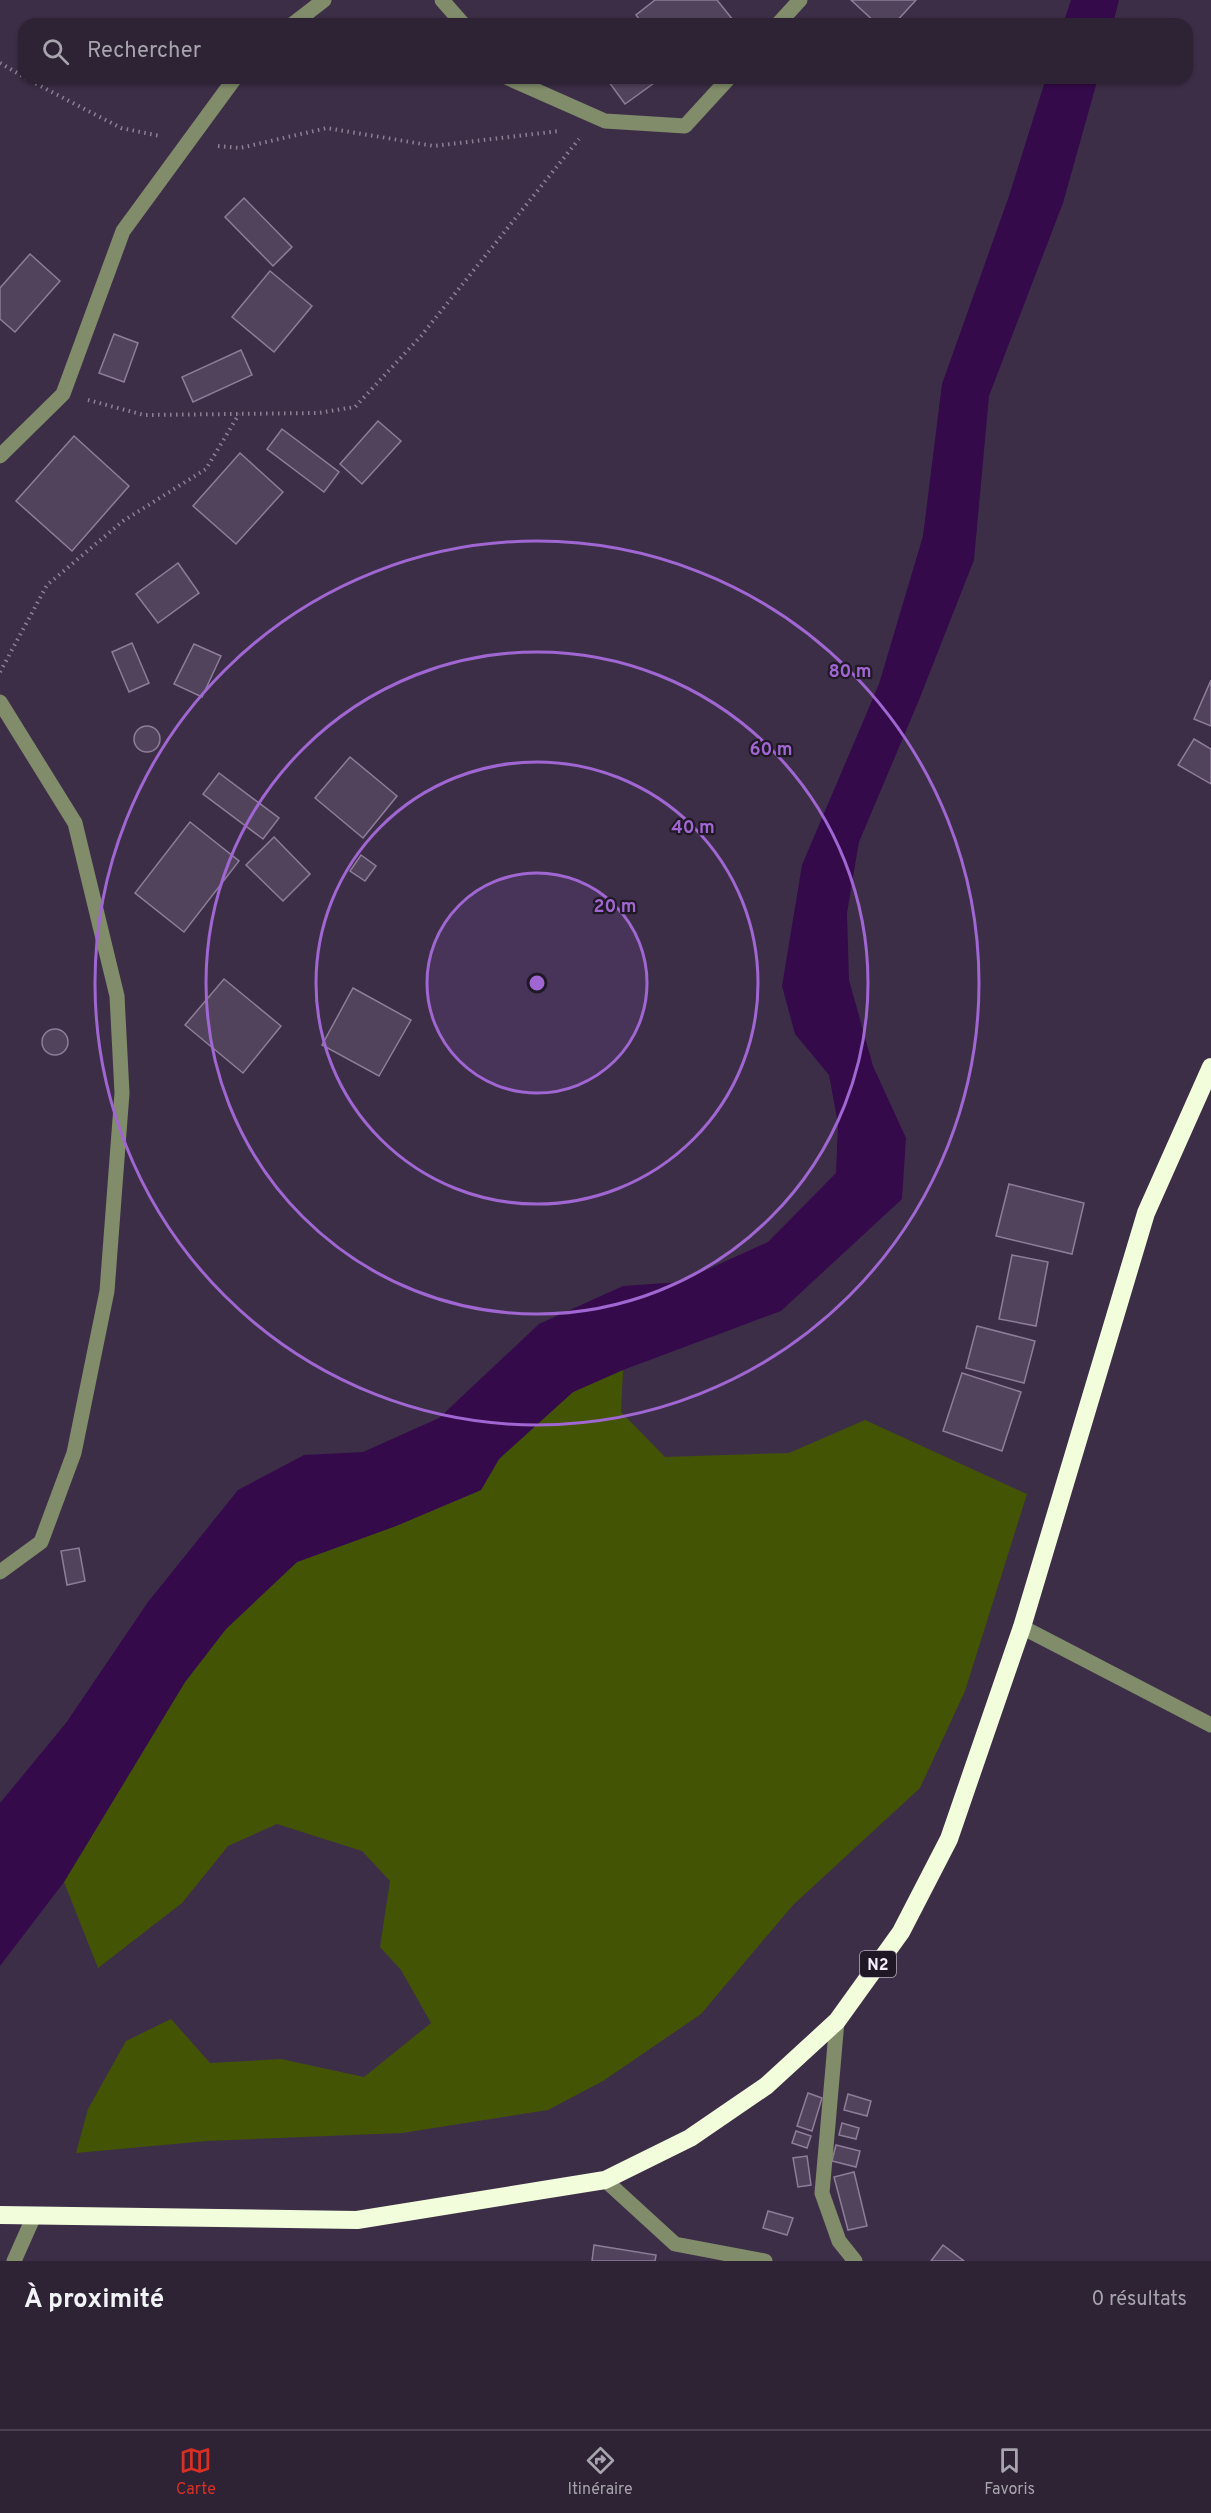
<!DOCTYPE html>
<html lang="fr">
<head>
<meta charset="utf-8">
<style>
	:root { --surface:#2e2235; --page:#3a2f41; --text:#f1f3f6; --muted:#a7a4ad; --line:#493f50; --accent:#d93025 }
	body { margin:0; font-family:Overpass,sans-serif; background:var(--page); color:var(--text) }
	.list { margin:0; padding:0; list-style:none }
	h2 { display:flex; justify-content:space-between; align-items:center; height:78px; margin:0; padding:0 24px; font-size:26px }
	h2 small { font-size:20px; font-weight:400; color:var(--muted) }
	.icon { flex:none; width:33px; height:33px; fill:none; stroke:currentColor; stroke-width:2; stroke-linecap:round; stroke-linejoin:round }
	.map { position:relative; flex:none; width:1211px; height:2261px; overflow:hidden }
	.search { position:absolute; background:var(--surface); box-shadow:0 2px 4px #0004; left:18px; right:18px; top:18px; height:66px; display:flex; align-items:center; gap:15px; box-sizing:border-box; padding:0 21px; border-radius:18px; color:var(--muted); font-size:22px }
	.sheet { height:168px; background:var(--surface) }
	nav { display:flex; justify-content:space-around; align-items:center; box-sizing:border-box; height:84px; border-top:2px solid var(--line); background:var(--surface); font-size:16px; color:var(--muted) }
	nav a { display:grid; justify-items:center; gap:3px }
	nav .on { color:var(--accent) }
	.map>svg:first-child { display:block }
</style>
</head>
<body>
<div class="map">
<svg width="1211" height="2261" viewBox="0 0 1211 2261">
	<rect width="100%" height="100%" fill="#3d2e47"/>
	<polygon fill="#445405" points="623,1370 621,1412 665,1457 789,1453 865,1420 1027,1494 965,1691 920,1788 793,1905 701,2014 603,2081 548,2110 402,2133 207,2141 76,2153 88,2109 126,2041 171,2019 210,2063 281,2059 364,2077 431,2023 401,1970 380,1947 390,1881 362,1851 277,1824 228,1846 182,1903 98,1968 64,1882 185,1682 226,1629 297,1562 396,1526 481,1490 499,1459 573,1392"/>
	<g fill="#350a4b">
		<polygon points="1071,0 1119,0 1113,24 1063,24"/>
		<polygon points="1046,78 1098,78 1063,203 989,396 974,560 919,700 859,842 847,913 849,980 873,1066 906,1138 902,1199 781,1311 623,1370 573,1392 499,1459 481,1490 396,1526 297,1562 226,1629 185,1682 64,1882 0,1966 0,1803 66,1723 148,1602 238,1490 304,1455 363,1452 439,1418 539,1324 623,1286 680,1282 768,1242 836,1173 838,1124 829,1075 795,1034 782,986 802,865 879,684 923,536 942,384 1009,196"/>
	</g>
	<g fill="#52435d" stroke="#8e7d9a" stroke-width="1.5">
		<polygon points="655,0 717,0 733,20 729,24 643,24 636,15"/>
		<polygon points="851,0 916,0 894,24 877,24"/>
		<polygon points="606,78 661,78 625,104"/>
		<polygon points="244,198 292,247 273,266 225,217"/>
		<polygon points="30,254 60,281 15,332 0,319 0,288"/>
		<polygon points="270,271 312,306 274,352 232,317"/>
		<polygon points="114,334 138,343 124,382 99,373"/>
		<polygon points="241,350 252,375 193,402 182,377"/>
		<polygon points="378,421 401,441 362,484 340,464"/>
		<polygon points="282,429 339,472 324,492 267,449"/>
		<polygon points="74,436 129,486 72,551 16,501"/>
		<polygon points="240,453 283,492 236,544 193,506"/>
		<polygon points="178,563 199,593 158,623 136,594"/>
		<polygon points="132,643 149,683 129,692 112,652"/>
		<polygon points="194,644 221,656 202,697 174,684"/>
		<polygon points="1211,680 1211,726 1194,719"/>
		<circle cx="147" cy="739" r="13"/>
		<polygon points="1194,739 1211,749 1211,784 1178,765"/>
		<polygon points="350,757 397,796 363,838 315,798"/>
		<polygon points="219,773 279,818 263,839 203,794"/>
		<polygon points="190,822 239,861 184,932 135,893"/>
		<polygon points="274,837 310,874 283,901 246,865"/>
		<polygon points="361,855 376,866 365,881 350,871"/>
		<polygon points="224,979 281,1026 243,1073 185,1025"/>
		<polygon points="353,988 411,1020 379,1076 322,1045"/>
		<circle cx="55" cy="1042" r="13"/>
		<polygon points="1009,1184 1084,1203 1072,1254 996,1236"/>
		<polygon points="1012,1255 1048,1262 1036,1326 999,1319"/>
		<polygon points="977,1326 1035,1341 1024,1383 966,1368"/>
		<polygon points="962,1373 1021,1392 1002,1451 943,1431"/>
		<polygon points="79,1548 85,1581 67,1585 61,1551"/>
		<polygon points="808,2093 822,2098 812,2131 797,2126"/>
		<polygon points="848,2094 871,2101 867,2116 844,2110"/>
		<polygon points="842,2123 859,2128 856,2139 839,2135"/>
		<polygon points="796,2131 811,2136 807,2148 792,2143"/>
		<polygon points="836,2145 860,2151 856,2167 832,2161"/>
		<polygon points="807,2156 811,2185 798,2187 793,2158"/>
		<polygon points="854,2172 867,2226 848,2230 834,2177"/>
		<polygon points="768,2211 793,2218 787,2235 763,2228"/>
		<polygon points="594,2245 656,2255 655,2261 592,2261"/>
		<polygon points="943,2245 964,2261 931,2261"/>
	</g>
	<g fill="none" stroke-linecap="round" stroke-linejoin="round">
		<g stroke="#8c8095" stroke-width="4" stroke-dasharray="1.5 4.5" stroke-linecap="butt">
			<polyline points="0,63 24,77"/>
			<polyline points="25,78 121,128 160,136"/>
			<polyline points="218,146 240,148 327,128 434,146 559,131"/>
			<polyline points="88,400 144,415 318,413 355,407 421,336 579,139"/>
			<polyline points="0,672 47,585 123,521 206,469 239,414"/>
		</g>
		<g stroke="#818c6a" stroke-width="15">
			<polyline points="442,0 463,24"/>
			<polyline points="293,24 324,0"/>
			<polyline points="778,24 800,0"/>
			<polyline points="508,78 605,121 685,126 729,78"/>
			<polyline points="0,456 63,394 123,231 235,78"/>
			<polyline points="0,702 75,823 117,996 122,1093 107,1291 74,1453 41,1542 0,1572"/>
			<polyline points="1022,1627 1211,1725"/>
			<polyline points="837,2021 822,2193 839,2241 855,2261"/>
			<polyline points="605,2180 675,2244 765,2261"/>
			<polyline points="14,2261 34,2216"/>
		</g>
		<polyline stroke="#f2fddc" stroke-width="18" points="0,2215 357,2220 605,2180 690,2138 766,2086 837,2021 901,1932 949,1839 1022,1627 1146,1213 1211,1067"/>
	</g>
	<circle cx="537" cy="983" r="110" fill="#a066d2" fill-opacity=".12"/>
	<g fill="none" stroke="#a066d2" stroke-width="3">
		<circle cx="537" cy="983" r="110"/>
		<circle cx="537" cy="983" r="221"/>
		<circle cx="537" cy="983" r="331"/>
		<circle cx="537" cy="983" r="442"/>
	</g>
	<g text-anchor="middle" stroke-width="4.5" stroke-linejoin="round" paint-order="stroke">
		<rect fill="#201925" stroke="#b6adbc" stroke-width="1.5" x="860" y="1951" width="36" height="26" rx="4.5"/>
		<g font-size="16" font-weight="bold" fill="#f6edfd">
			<text x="878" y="1970">N2</text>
		</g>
	</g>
	<circle cx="537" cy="983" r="9" fill="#a066d2" stroke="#201925" stroke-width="3"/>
	<g font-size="18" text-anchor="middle" font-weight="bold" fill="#a066d2" stroke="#201925" stroke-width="4.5" stroke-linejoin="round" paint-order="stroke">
		<text x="850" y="677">80 m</text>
		<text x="771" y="755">60 m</text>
		<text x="693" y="833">40 m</text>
		<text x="615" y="912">20 m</text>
	</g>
</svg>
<div class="search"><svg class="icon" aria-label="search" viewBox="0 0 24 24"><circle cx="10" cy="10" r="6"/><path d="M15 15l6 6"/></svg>Rechercher</div>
</div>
<section class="sheet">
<h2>À proximité<small>0 résultats</small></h2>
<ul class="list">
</ul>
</section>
<nav>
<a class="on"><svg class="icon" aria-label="map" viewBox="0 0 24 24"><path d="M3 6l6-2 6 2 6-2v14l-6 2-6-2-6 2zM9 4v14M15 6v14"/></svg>Carte</a>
<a><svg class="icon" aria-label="directions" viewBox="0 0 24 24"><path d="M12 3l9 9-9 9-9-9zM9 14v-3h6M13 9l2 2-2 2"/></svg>Itinéraire</a>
<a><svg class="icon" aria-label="saved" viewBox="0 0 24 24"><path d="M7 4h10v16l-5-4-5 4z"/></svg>Favoris</a>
</nav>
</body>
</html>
